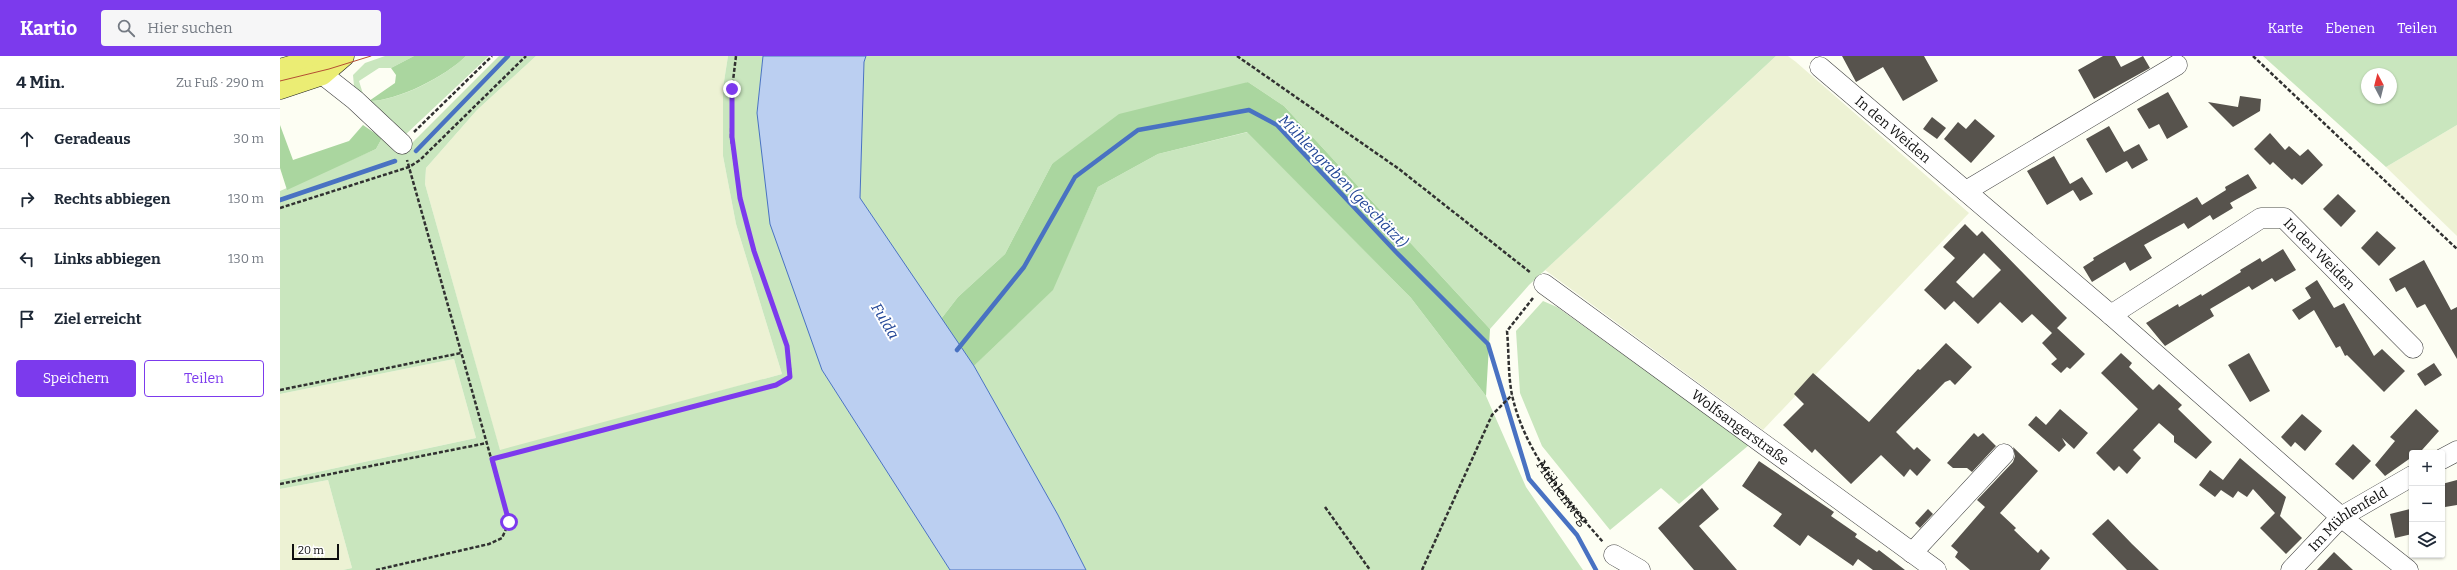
<!DOCTYPE html>
<html lang="de">
<head>
<meta charset="utf-8">
<style>
	:root { --surface:#fff; --page:#f6f6f7; --text:#1f2937; --muted:#747a83; --line:#e0e1e3; --accent:#7c3aed }
	body { margin:0; font-family:Bitter,serif; background:var(--page); color:var(--text) }
	.controls { position:absolute; right:12px; bottom:12px; display:grid; overflow:hidden; border-radius:4px; box-shadow:0 1px 3px #0004 }
	.controls button { width:36px; height:36px; display:grid; place-items:center; padding:0; border:0; border-bottom:1px solid var(--line); background:var(--surface); color:var(--text); font:20px sans-serif }
	.compass { position:absolute; left:2081px; top:12px; width:36px; height:36px; border-radius:50%; background:var(--surface); box-shadow:0 1px 3px #0004; rotate:353deg }
	.scale { position:absolute; left:12px; bottom:10px; width:47px; box-sizing:border-box; padding-left:4px; border:2px solid #0f0f0f; border-top:0; font-size:11px; line-height:14px; white-space:nowrap; color:#0f0f0f; -webkit-text-stroke:3px #fff; paint-order:stroke }
	.stop { position:absolute; width:12px; height:12px; margin:-9px; border:3px solid #7c3aed; border-radius:50%; background:#fff }
	.stop.end { background:#7c3aed; border-color:#fff; box-shadow:0 1px 4px #0008 }
	.list { margin:0; padding:0; list-style:none }
	h2 { display:flex; justify-content:space-between; align-items:center; height:52px; margin:0; padding:0 16px; font-size:17px }
	h2 small { font-size:13px; font-weight:400; color:var(--muted) }
	.list li { display:grid; grid-template-columns:26px 1fr auto; gap:12px; align-items:center; box-sizing:border-box; height:60px; padding:0 16px; border-top:1px solid var(--line) }
	.list b { display:block; font-size:15px; white-space:nowrap }
	.list em { font-size:13px; font-style:normal; color:var(--muted) }
	.actions { display:flex; gap:8px; padding:12px 16px }
	.actions a { flex:1; padding:9px 0; border:1px solid var(--accent); border-radius:4px; text-align:center; font-size:14px; color:var(--accent) }
	.actions .main { background:var(--accent); color:#fff }
	.icon { flex:none; width:22px; height:22px; fill:none; stroke:currentColor; stroke-width:2; stroke-linecap:round; stroke-linejoin:round }
	.map { position:relative; flex:none; width:2177px; height:514px; overflow:hidden }
	header { display:flex; align-items:center; gap:24px; box-sizing:border-box; height:56px; padding:0 20px; background:var(--accent); color:#fff }
	header strong { font-size:19px }
	nav { display:flex; gap:22px; margin-inline-start:auto; font-size:14px }
	.search { width:280px; height:36px; background:var(--page); display:flex; align-items:center; gap:10px; box-sizing:border-box; padding:0 14px; border-radius:4px; color:var(--muted); font-size:15px }
	main { display:flex }
	aside { flex:1; background:var(--surface) }
	.map>svg:first-child { display:block }
</style>
</head>
<body>
<header>
<strong>Kartio</strong>
<div class="search"><svg class="icon" aria-label="search" viewBox="0 0 24 24"><circle cx="10" cy="10" r="6"/><path d="M15 15l6 6"/></svg>Hier suchen</div>
<nav><a>Karte</a><a>Ebenen</a><a>Teilen</a></nav>
</header>
<main>
<aside>
<h2>4 Min.<small>Zu Fuß · 290 m</small></h2>
<ul class="list">
<li><svg class="icon" aria-label="ahead" viewBox="0 0 24 24"><path d="M12 20V5M6 11l6-6 6 6"/></svg><div><b>Geradeaus</b></div><em>30 m</em></li>
<li><svg class="icon" aria-label="right" viewBox="0 0 24 24"><path d="M7 20v-9h11M14 6l5 5-5 5"/></svg><div><b>Rechts abbiegen</b></div><em>130 m</em></li>
<li><svg class="icon" aria-label="left" viewBox="0 0 24 24"><path d="M17 20v-9H6M10 6l-5 5 5 5"/></svg><div><b>Links abbiegen</b></div><em>130 m</em></li>
<li><svg class="icon" aria-label="arrive" viewBox="0 0 24 24"><path d="M6 21V4h12l-3 4 3 4H6"/></svg><div><b>Ziel erreicht</b></div></li>
</ul>
<div class="actions"><a class="main">Speichern</a><a>Teilen</a></div>
</aside>
<div class="map">
<svg width="2177" height="514" viewBox="0 0 2177 514">
	<rect width="100%" height="100%" fill="#fdfef3"/>
	<g fill="#edf2d4">
		<polygon points="256,0 448,0 443,32 443,100 456,168 502,318 220,395 145,128 146,112 197,54"/>
		<polygon points="1496,0 1508,0 1516,6 1689,157 1483,374 1265,214"/>
		<polygon points="2177,69 2177,180 2106,111"/>
		<polygon points="174,303 196,382 0,424 0,338"/>
		<polygon points="48,424 72,512 63,514 0,514 0,433"/>
	</g>
	<g fill="#c9e6be" fill-rule="evenodd">
		<polygon points="105,0 134,0 111,12 99,12 79,25 83,38 81,39 74,30 73,19 85,7"/>
		<path d="M186,0H209L125,79L89,45C119,45 166,20 186,0Z"/>
		<polygon points="219,0 256,0 197,54 146,112 145,128 220,394 502,318 456,168 443,100 443,32 448,0 483,0 477,57 542,314 670,514 63,514 72,512 48,424 0,433 0,424 196,382 174,303 0,338 0,135 96,93 102,82 115,96 128,91"/>
		<polygon points="586,0 1496,0 1249,229 1210,273 1004,50 968,26 772,108 725,198 678,241 661,263 580,142 584,6"/>
		<path d="M1983,0H2177V69L2106,111ZM2087,18H2111V42H2087Z"/>
		<polygon points="968,76 1131,242 1206,340 1246,431 1303,514 806,514 778,459 694,310 772,234 818,131 878,98"/>
		<polygon points="1263,245 1277,251 1469,389 1399,448 1381,432 1330,474 1262,390 1240,337 1236,275"/>
	</g>
	<g fill="#aad69f">
		<path d="M134,0H186C166,20 118,45 89,45L115,27L116,19L111,12Z"/>
		<polygon points="968,26 1004,50 1210,273 1206,340 1131,242 967,76 878,98 818,131 773,234 694,310 661,263 678,241 725,198 772,108 839,58"/>
		<polygon points="0,69 13,104 69,85 83,69 102,82 96,93 7,134 0,112"/>
	</g>
	<polygon fill="#bbcff1" stroke="#4972c2" points="483,0 586,0 584,6 580,142 694,310 778,459 806,514 670,514 542,314 490,168 477,57"/>
	<g fill="none" stroke-linecap="round" stroke-linejoin="round">
		<g stroke="#4972c2" stroke-width="4.5">
			<polyline points="136,95 228,0"/>
			<polyline points="0,144 115,105"/>
			<polyline points="677,294 744,211 795,121 858,74 969,54 997,69 1116,196 1208,288 1249,423 1297,479 1316,514"/>
		</g>
	</g>
	<g fill="#57534d" fill-rule="evenodd">
		<polygon points="1562,0 1644,0 1658,25 1623,45 1603,11 1576,26"/>
		<polygon points="1823,0 1835,0 1841,11 1863,0 1870,12 1814,43 1798,14"/>
		<polygon points="1888,36 1908,71 1887,83 1879,68 1869,73 1857,53"/>
		<polygon points="1960,40 1981,43 1980,55 1953,71 1928,46 1958,51"/>
		<polygon points="1652,61 1666,72 1657,83 1643,73"/>
		<polygon points="1695,63 1715,80 1691,107 1664,83 1678,66 1686,73"/>
		<polygon points="1829,70 1844,96 1859,88 1868,104 1852,113 1847,105 1826,117 1806,83"/>
		<polygon points="1990,77 2005,94 2009,90 2020,100 2028,93 2043,109 2022,129 2014,122 2012,124 1993,106 1990,109 1974,93"/>
		<polygon points="1774,100 1790,128 1802,121 1813,138 1800,145 1793,134 1767,149 1747,115"/>
		<polygon points="1968,118 1977,132 1950,147 1953,152 1933,164 1930,159 1908,173 1904,167 1864,189 1872,202 1850,215 1845,206 1812,226 1803,211 1814,204 1813,202 1917,141 1922,149 1946,134 1945,131"/>
		<polygon points="2058,138 2076,155 2061,171 2043,153"/>
		<path d="M1685,168L1697,180L1702,175L1787,262L1777,272L1805,298L1790,313L1787,311L1781,317L1771,308L1777,303L1762,287L1772,277L1752,258L1742,267L1720,246L1698,268L1674,245L1665,254L1644,234L1675,202L1663,191ZM1704,197L1721,214L1693,242L1676,226Z"/>
		<polygon points="2097,175 2116,192 2099,210 2081,192"/>
		<polygon points="2003,193 2016,214 1995,226 1992,222 1972,234 1969,230 1930,253 1934,260 1885,290 1866,267 1898,248 1899,251 1921,238 1922,240 1961,216 1960,214 1980,202 1982,206"/>
		<polygon points="2144,204 2171,254 2177,251 2177,303 2145,248 2137,252 2125,231 2116,236 2109,223"/>
		<polygon points="2037,224 2054,252 2064,247 2094,300 2102,293 2125,315 2104,336 2067,299 2065,300 2060,290 2056,292 2034,254 2019,264 2012,254 2031,242 2025,232"/>
		<polygon points="1666,287 1692,311 1675,329 1670,324 1665,326 1616,376 1634,394 1637,391 1651,404 1637,420 1630,413 1624,421 1601,399 1571,428 1535,393 1532,397 1503,369 1524,348 1514,338 1533,317 1589,366 1638,313 1640,314"/>
		<polygon points="1841,297 1852,307 1849,311 1873,334 1879,328 1902,349 1898,353 1932,386 1916,403 1894,386 1894,380 1879,367 1853,394 1861,402 1847,418 1839,410 1834,415 1816,397 1858,353 1821,317"/>
		<polygon points="1969,297 1990,335 1970,346 1948,309"/>
		<polygon points="2154,307 2162,319 2145,330 2137,318"/>
		<polygon points="1780,353 1808,377 1794,393 1782,382 1786,389 1779,396 1748,369 1756,360 1766,369"/>
		<polygon points="2136,353 2159,375 2142,394 2132,397 2132,401 2105,420 2095,409 2115,385 2110,381"/>
		<polygon points="2022,358 2042,375 2025,395 2015,386 2011,391 2001,381"/>
		<polygon points="1694,377 1698,381 1703,377 1716,390 1692,416 1687,412 1673,412 1667,407"/>
		<polygon points="2073,388 2091,405 2073,424 2055,408"/>
		<polygon points="1733,391 1758,415 1720,457 1736,472 1734,474 1758,497 1761,493 1770,502 1760,514 1690,514 1675,501 1678,496 1671,490 1705,451 1697,444 1733,406 1735,400"/>
		<polygon points="1960,402 2006,441 2000,460 2022,482 2006,498 1980,472 1995,457 1973,433 1967,441 1958,435 1953,442 1941,434 1935,441 1919,429 1930,414 1943,424"/>
		<polygon points="1479,405 1554,456 1551,460 1577,478 1575,481 1597,496 1599,494 1625,514 1593,514 1578,503 1573,510 1528,479 1520,490 1493,470 1502,458 1462,430"/>
		<polygon points="2177,424 2177,449 2165,451 2162,428"/>
		<polygon points="1422,432 1439,453 1419,470 1457,514 1414,514 1378,472"/>
		<polygon points="1648,453 1653,458 1640,472 1635,467"/>
		<polygon points="2130,453 2132,478 2115,482 2110,458"/>
		<polygon points="1828,463 1852,488 1879,514 1847,514 1812,478"/>
		<polygon points="2054,496 2073,514 2037,514"/>
	</g>
	<g fill="none" stroke-linecap="round" stroke-linejoin="round">
		<g stroke="#424242" stroke-width="21">
			<g id="minor">
				<path id="s2" d="M1540,11L1831,259L2061,461L2128,514"/>
				<polyline points="42,18 75,44 122,88"/>
				<polyline points="1686,135 1897,9"/>
				<path id="s3" d="M1264,228L1656,514"/>
				<path id="s4" d="M1831,259L1981,162H2004L2133,292"/>
				<polyline points="2162,403 2177,395"/>
				<polyline points="1632,497 1724,398"/>
				<polyline points="1334,499 1360,514"/>
				<path id="s5" d="M2011,514L2061,461L2132,420"/>
			</g>
		</g>
		<g stroke="#202020" stroke-width="23">
			<g id="major">
				<polyline points="0,14 48,0"/>
				<polyline points="0,32 42,18 63,0"/>
			</g>
		</g>
		<g stroke="#313131" stroke-width="2.5" stroke-dasharray="4 2" stroke-linecap="butt">
			<polyline points="957,0 1119,113 1251,217"/>
			<polyline points="1973,0 2177,193"/>
			<polyline points="134,76 212,0"/>
			<polyline points="0,152 129,111 140,104 246,0"/>
			<path id="s1" d="M1253,242L1227,275C1229,296 1228,319 1232,339C1245,397 1285,443 1323,486"/>
			<polyline points="0,334 181,297"/>
			<polyline points="212,403 496,329 511,321 507,290 474,195 460,142 451,81 452,33 456,0"/>
			<polyline points="0,428 207,387"/>
			<polyline points="1045,451 1090,514"/>
			<polyline points="96,514 209,488 222,482 229,466 127,104"/>
			<polyline points="1142,514 1212,359 1232,339"/>
		</g>
		<use href="#minor" stroke="#fff" stroke-width="20"/>
		<use href="#major" stroke="#ebed74" stroke-width="22"/>
		<polyline stroke="#b44e33" stroke-width="1" points="0,25 49,13 91,0"/>
	</g>
	<g fill="none" stroke-linecap="round" stroke-linejoin="round">
		<polyline stroke="#7c3aed" stroke-width="5" points="229,466 212,403 496,329 510,321 507,290 474,195 460,142 452,81 452,33"/>
	</g>
	<g text-anchor="middle" stroke-width="4" stroke-linejoin="round" paint-order="stroke">
		<g font-size="14" fill="#0f0f0f" stroke="#fff">
			<text dy="5" stroke="none"><textPath href="#s2" startOffset="96">In den Weiden</textPath></text>
			<text dy="5" stroke="none"><textPath href="#s4" startOffset="252">In den Weiden</textPath></text>
			<text dy="5" stroke="none"><textPath href="#s3" startOffset="243">Wolfsangerstraße</textPath></text>
			<text dy="5" stroke="none"><textPath href="#s1" startOffset="217">Mühlenweg</textPath></text>
			<text dy="5" stroke="none"><textPath href="#s5" startOffset="77">Im Mühlenfeld</textPath></text>
		</g>
		<g font-size="15" font-style="italic" fill="#224697" stroke="#fff">
			<text transform="translate(1063 125) rotate(46)" y="5">Mühlengraben (geschätzt)</text>
			<text transform="translate(605 265) rotate(59)" y="5">Fulda</text>
		</g>
	</g>
</svg>
<div class="controls">
<button>+</button>
<button>−</button>
<button><svg class="icon" aria-label="layers" viewBox="0 0 24 24"><path d="M12 4l9 5-9 5-9-5zM3 14l9 5 9-5"/></svg></button>
</div>
<svg class="compass" viewBox="-18 -18 36 36"><path d="M0-13l5 13h-10z" fill="#e53935"/><path d="M0 13l5-13h-10z" fill="#747a83"/></svg>
<div class="scale">20 m</div>
<div class="stop" style="left:229px;top:466px"></div>
<div class="stop end" style="left:452px;top:33px"></div>
</div>
</main>
</body>
</html>
